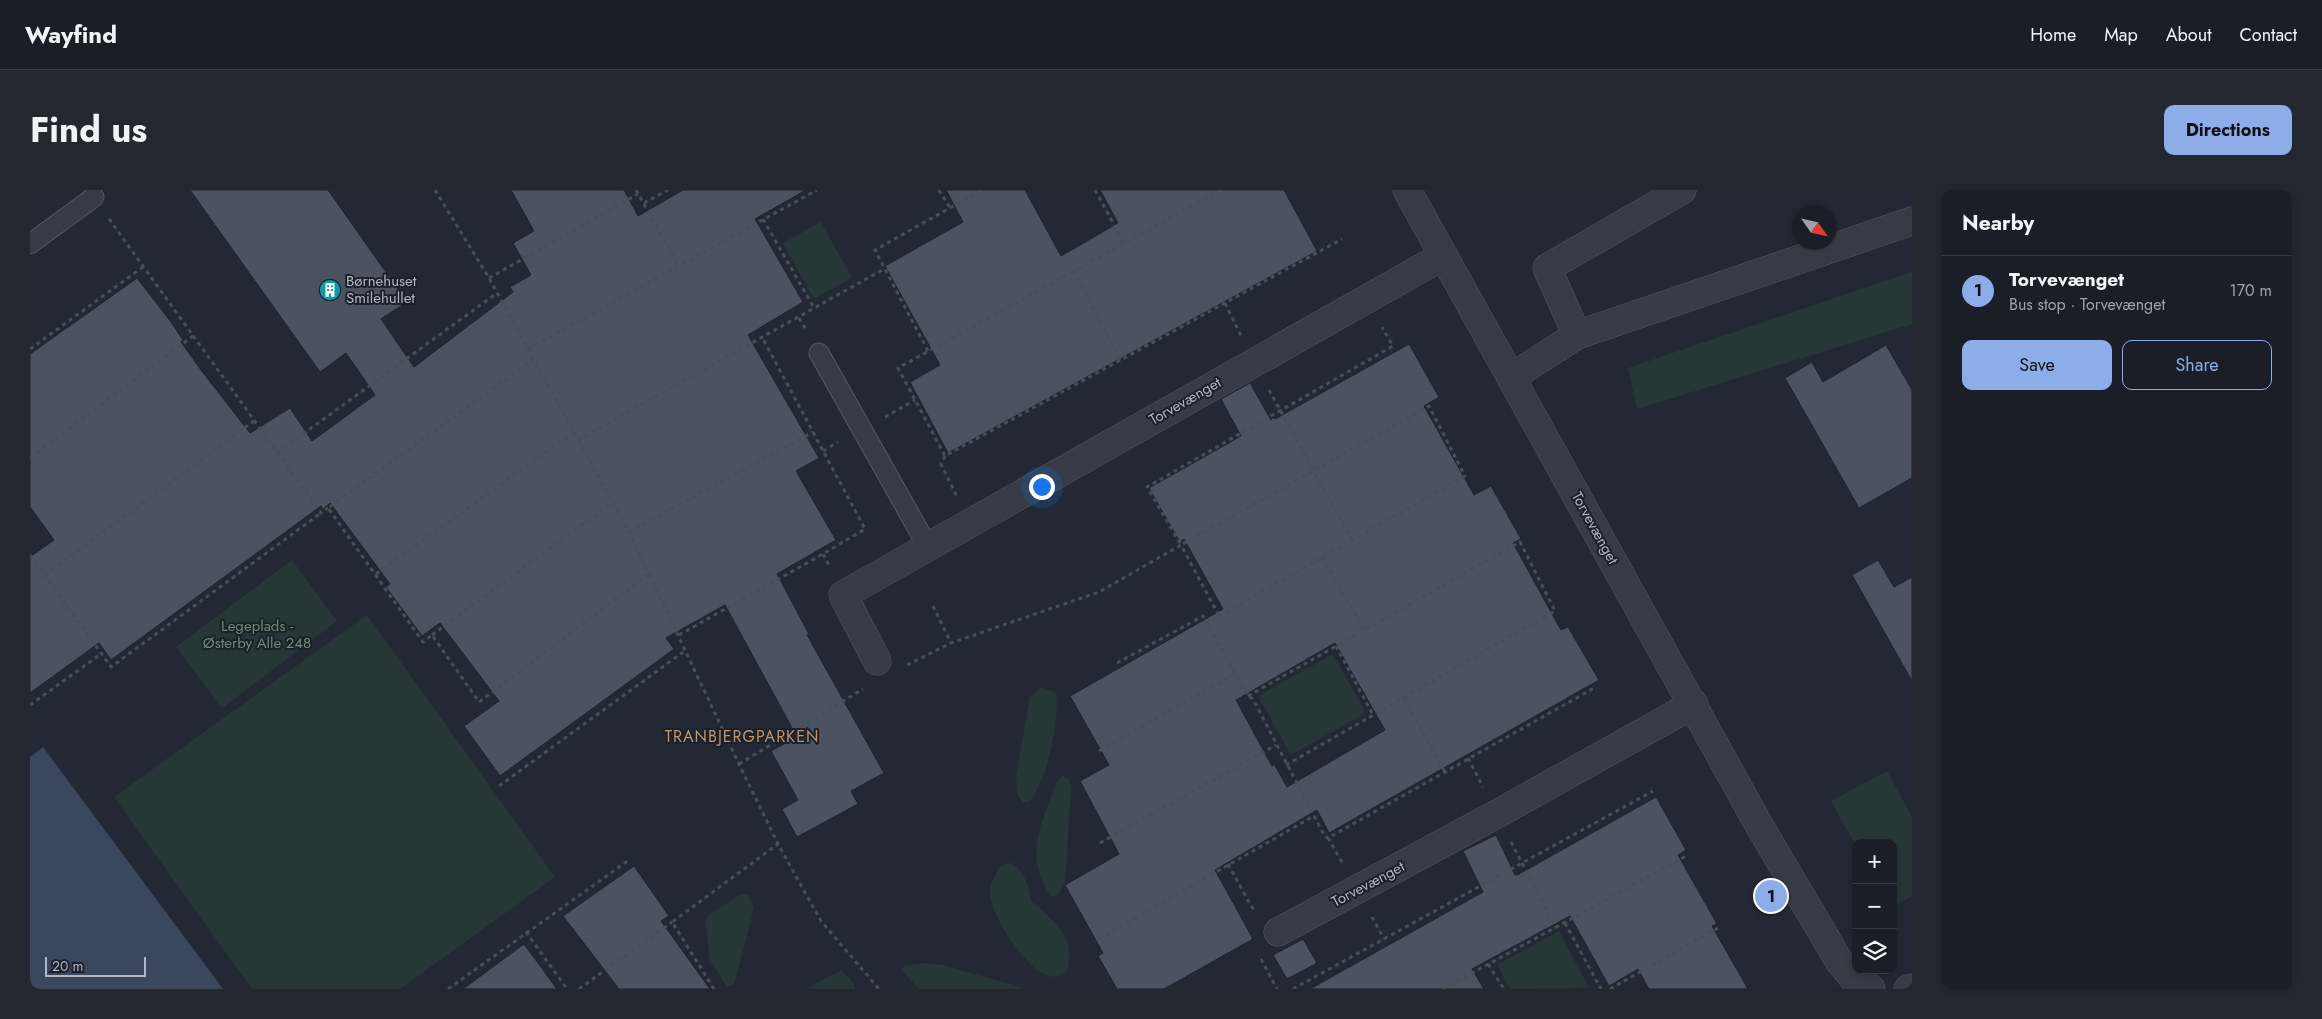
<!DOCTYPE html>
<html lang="en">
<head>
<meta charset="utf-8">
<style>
	:root { --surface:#1a1f27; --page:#23272f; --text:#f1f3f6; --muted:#9fa2a7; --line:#383d44; --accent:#8dade9 }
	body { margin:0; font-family:Jost,sans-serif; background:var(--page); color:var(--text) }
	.controls { position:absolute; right:15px; bottom:15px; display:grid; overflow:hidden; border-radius:10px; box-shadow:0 2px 8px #0003 }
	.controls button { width:45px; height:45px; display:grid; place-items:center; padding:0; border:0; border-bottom:1px solid var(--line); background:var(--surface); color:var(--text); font:25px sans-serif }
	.compass { position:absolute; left:1762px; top:15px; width:45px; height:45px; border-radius:50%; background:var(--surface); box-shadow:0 2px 8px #0003; rotate:124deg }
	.scale { position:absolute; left:15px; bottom:12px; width:101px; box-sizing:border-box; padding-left:5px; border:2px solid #b0b6c2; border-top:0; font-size:14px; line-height:18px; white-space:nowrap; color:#b0b6c2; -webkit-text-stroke:4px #1b202a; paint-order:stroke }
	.you { position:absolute; left:1011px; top:296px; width:18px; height:18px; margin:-12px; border:4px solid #fff; border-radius:50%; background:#1a73e8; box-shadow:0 0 0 8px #1a73e833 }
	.badge { display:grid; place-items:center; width:32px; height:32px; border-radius:50%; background:var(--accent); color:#111; font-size:16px; font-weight:700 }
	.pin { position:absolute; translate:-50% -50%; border:2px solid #fff; box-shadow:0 1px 5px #0006 }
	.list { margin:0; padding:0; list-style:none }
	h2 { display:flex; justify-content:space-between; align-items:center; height:65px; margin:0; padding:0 20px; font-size:21px }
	h2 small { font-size:16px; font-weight:400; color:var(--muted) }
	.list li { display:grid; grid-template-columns:32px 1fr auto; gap:15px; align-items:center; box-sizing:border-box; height:70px; padding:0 20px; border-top:1px solid var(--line) }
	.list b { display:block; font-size:19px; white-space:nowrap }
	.list p { margin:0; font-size:16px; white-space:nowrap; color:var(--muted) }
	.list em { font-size:16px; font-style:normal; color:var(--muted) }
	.actions { display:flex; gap:10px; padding:15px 20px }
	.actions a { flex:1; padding:11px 0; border:1px solid var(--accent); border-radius:10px; text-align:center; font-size:18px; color:var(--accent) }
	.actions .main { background:var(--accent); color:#111 }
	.icon { flex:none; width:28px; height:28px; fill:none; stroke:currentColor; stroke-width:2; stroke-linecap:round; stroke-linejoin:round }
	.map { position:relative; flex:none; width:1882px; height:799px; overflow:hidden; border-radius:10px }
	header { display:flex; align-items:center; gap:30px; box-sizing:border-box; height:70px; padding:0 25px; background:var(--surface); border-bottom:1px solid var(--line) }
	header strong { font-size:24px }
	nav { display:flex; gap:28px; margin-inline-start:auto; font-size:18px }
	.intro { display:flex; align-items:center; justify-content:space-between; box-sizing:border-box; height:120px; padding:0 30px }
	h1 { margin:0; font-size:35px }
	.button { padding:12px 22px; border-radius:10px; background:var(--accent); color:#111; font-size:18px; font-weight:700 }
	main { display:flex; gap:30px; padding:0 30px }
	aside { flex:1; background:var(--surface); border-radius:10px; box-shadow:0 2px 8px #0003 }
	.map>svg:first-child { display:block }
</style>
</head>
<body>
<header>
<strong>Wayfind</strong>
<nav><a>Home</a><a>Map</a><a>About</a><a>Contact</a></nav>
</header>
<div class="intro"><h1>Find us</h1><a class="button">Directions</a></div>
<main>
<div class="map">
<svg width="1882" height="799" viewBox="0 0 1882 799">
	<rect width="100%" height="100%" fill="#232934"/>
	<g fill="#273738">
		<polygon points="791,32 822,88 784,109 753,53"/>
		<polygon points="1882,82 1882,134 1607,219 1598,178"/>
		<polygon points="262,370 307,431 192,518 146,457"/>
		<polygon points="337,425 525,687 370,799 222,799 84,607"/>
		<polygon points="1303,464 1336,523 1261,565 1228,506"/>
		<path d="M1011,497L1026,503C1029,531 1018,590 999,612H993L988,606L986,586L1000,507Z"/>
		<polygon points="1857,581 1882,627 1882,706 1863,716 1863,653 1826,653 1826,656 1801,611"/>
		<path d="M1033,586L1039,590L1041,597L1035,691L1029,704L1022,707C992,668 1012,632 1027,591Z"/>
		<path d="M981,673C995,682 999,695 1001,711C1024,731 1047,747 1037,781L1025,787C1021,786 1015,785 1011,783C991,770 962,727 960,703C959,694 967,683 971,675Z"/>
		<polygon points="711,704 718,705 724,718 704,795 697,797 680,770 675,730 679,725"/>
		<polygon points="1529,741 1559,798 1480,799 1467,775"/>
		<polygon points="894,773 912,775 997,799 889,799 871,780 875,776"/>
		<polygon points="811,780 824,794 824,799 776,799"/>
	</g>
	<polygon fill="#3a475c" points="13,557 193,799 0,799 0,567"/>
	<g fill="#4b5360" stroke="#1d222c" fill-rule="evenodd">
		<polygon points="160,0 298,0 377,112 351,129 384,177 483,102 480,97 501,85 483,53 504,41 481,0 594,0 608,26 653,0 776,0 725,29 773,112 718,145 789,268 766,281 806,350 747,384 779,444 777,445 854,583 821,601 828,614 767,647 752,619 768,610 741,561 767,547 695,415 636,448 644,459 470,586 434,536 469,511 410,433 392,446 356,397 360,394 300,313 293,319 291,316 81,470 69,453 0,503 0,367 24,350 0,317 0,164 107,88 141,132 153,150 151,152 171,180 220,243 260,218 282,251 345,205 316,163 290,182"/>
		<polygon points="916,0 995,0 1031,66 1088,33 1070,0 1254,0 1287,61 918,263 880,192 910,175 855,76 933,32"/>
		<path d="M1379,154L1409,207L1394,216L1444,305L1461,296L1491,349L1483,353L1531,440L1538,437L1569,490L1299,643L1287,620L1185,680L1223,749L1134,799H1087L1068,766L1073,763L1035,695L1089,664L1050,591L1079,575L1040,506L1193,419L1154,349L1150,352L1119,298L1211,246L1191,209L1220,193L1241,230L1244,227L1245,229ZM1305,453L1355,540L1257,597L1244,574L1242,576L1206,510Z"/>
		<polygon points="1856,155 1882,200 1882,288 1829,318 1755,188 1782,172 1793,192"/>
		<polygon points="1848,370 1864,397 1882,387 1882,491 1822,385"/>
		<polygon points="1626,607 1656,660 1648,665 1687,734 1682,736 1718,799 1619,799 1608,779 1579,796 1540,726 1442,779 1454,799 1280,799 1453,702 1433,661 1466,645 1485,685 1489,684"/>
		<polygon points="604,676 639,726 631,731 680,799 589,799 533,726"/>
		<polygon points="1273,749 1287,773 1257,789 1243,765"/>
		<polygon points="494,754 527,799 433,799"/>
	</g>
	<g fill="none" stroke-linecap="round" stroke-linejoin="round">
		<g stroke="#535963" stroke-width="21">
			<g id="lane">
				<polyline points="0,54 64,7"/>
				<polyline points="789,163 898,357"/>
			</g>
		</g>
		<g stroke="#535963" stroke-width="29">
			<g id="street">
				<polyline points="1377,0 1729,635 1809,771 1825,790 1841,799"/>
				<polyline points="1547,145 1517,78 1652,0"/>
				<polyline points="1482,187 1547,145 1882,31"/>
				<polyline points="847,471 813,405 1413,66"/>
				<polyline points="1248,742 1467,624 1664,514"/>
				<polyline points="1878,799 1882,798"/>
			</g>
		</g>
		<g stroke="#445255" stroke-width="3" stroke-dasharray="4 4" stroke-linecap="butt">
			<polyline points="405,0 459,88 599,342 709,574 748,654 791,731 849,799"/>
			<polyline points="606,0 649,76"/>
			<polyline points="909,0 920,18"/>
			<polyline points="1065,0 1094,53"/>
			<polyline points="1191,0 868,178 915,266 1312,49"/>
			<polyline points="614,13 638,0"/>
			<polyline points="79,29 291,323 298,318"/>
			<polyline points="733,29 784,118"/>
			<polyline points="1044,81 1090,170"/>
			<polyline points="459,88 608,4"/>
			<polyline points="1195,113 1211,146"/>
			<polyline points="769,128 776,140"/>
			<polyline points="0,159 113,77"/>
			<polyline points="498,159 787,0"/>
			<polyline points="898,161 845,60 952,0"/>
			<polyline points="504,169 298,318 393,452 402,445 449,512 620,383"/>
			<polyline points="1239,200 1322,350"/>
			<polyline points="855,227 885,210"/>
			<polyline points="548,250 854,79"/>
			<polyline points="793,261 808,252"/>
			<polyline points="247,263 467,103"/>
			<polyline points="915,266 911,274 926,305"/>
			<polyline points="0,268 163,146"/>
			<polyline points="599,342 783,242"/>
			<polyline points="793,364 800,377"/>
			<polyline points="0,365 81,477 291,323"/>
			<polyline points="1292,367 1334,440"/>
			<polyline points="346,384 544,242"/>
			<polyline points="15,385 224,231"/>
			<polyline points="903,416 921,453"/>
			<polyline points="1189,426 1435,286 1399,216 1151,355 1117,297 1363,156 1352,137"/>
			<polyline points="402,445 583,312"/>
			<polyline points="649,445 793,364 835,339 732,147"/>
			<polyline points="1306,456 1343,525"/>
			<polyline points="1087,473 1173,426 1177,433"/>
			<polyline points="877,475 921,453 1069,402 1151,355 1189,426 1177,433 1218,506 1223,509 1294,645 1298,648"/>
			<polyline points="1218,506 1490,352 1525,421 1256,575"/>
			<polyline points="1374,508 1415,582"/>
			<polyline points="0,515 71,464"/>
			<polyline points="1069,561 1205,484"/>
			<polyline points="1438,568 1453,597"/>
			<polyline points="709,574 833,499"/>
			<polyline points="469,596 656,460"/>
			<polyline points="1481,652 1526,738"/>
			<polyline points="1070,653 1246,555"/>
			<polyline points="1312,672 1298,648 1564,498"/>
			<polyline points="1198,674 1224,721"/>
			<polyline points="1342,727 1354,749"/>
			<polyline points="1535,733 1571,799"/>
			<polyline points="496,742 537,799"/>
			<polyline points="1069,749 1284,626"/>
			<polyline points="1231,769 1247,799"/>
			<polyline points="1458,774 1474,799"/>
			<polyline points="418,799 599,670"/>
			<polyline points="549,799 642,732"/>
			<polyline points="684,799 642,732 748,654"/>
			<polyline points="1263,799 1623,601"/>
			<polyline points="1413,799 1656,666"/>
			<polyline points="1580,799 1688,738"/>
		</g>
		<use href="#lane" stroke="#363b45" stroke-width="19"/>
		<use href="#street" stroke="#363b45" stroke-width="28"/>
	</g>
	<defs>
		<g id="building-disc" transform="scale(1.125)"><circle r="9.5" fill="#0f9aa8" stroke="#1b202a"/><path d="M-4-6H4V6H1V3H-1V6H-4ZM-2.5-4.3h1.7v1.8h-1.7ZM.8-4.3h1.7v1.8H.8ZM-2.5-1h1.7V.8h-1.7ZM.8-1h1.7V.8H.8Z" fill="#fff"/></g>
	</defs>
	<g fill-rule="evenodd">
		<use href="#building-disc" x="300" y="100"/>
	</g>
	<g text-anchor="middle" stroke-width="4" stroke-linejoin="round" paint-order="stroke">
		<g font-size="15" fill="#b0b6c2" stroke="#1b202a" text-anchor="start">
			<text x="316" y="96">Børnehuset<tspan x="316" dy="17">Smilehullet</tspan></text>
		</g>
		<g font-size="15" fill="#b0b6c2" stroke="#1b202a">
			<text transform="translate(1155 211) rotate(-30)" y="5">Torvevænget</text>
			<text transform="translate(1565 338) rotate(61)" y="5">Torvevænget</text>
			<text transform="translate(1338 694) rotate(-28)" y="5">Torvevænget</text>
		</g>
		<g font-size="15" fill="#6b8f74" stroke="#1b202a">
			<text x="227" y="441">Legeplads -<tspan x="227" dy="17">Østerby Alle 248</tspan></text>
		</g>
		<g font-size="16" letter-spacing="1" fill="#c59468" stroke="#1b202a">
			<text x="712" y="552">TRANBJERGPARKEN</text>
		</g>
	</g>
</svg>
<div class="controls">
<button>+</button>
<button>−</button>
<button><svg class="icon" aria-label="layers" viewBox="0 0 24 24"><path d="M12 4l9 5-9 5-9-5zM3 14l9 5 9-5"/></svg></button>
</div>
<svg class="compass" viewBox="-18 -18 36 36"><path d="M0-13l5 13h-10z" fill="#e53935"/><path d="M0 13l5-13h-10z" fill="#9fa2a7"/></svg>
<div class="scale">20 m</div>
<div class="you"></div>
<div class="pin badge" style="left:1741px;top:706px">1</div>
</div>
<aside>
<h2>Nearby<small></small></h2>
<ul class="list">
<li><span class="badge">1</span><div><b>Torvevænget</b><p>Bus stop · Torvevænget</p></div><em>170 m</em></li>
</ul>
<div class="actions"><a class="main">Save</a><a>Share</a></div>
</aside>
</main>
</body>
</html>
